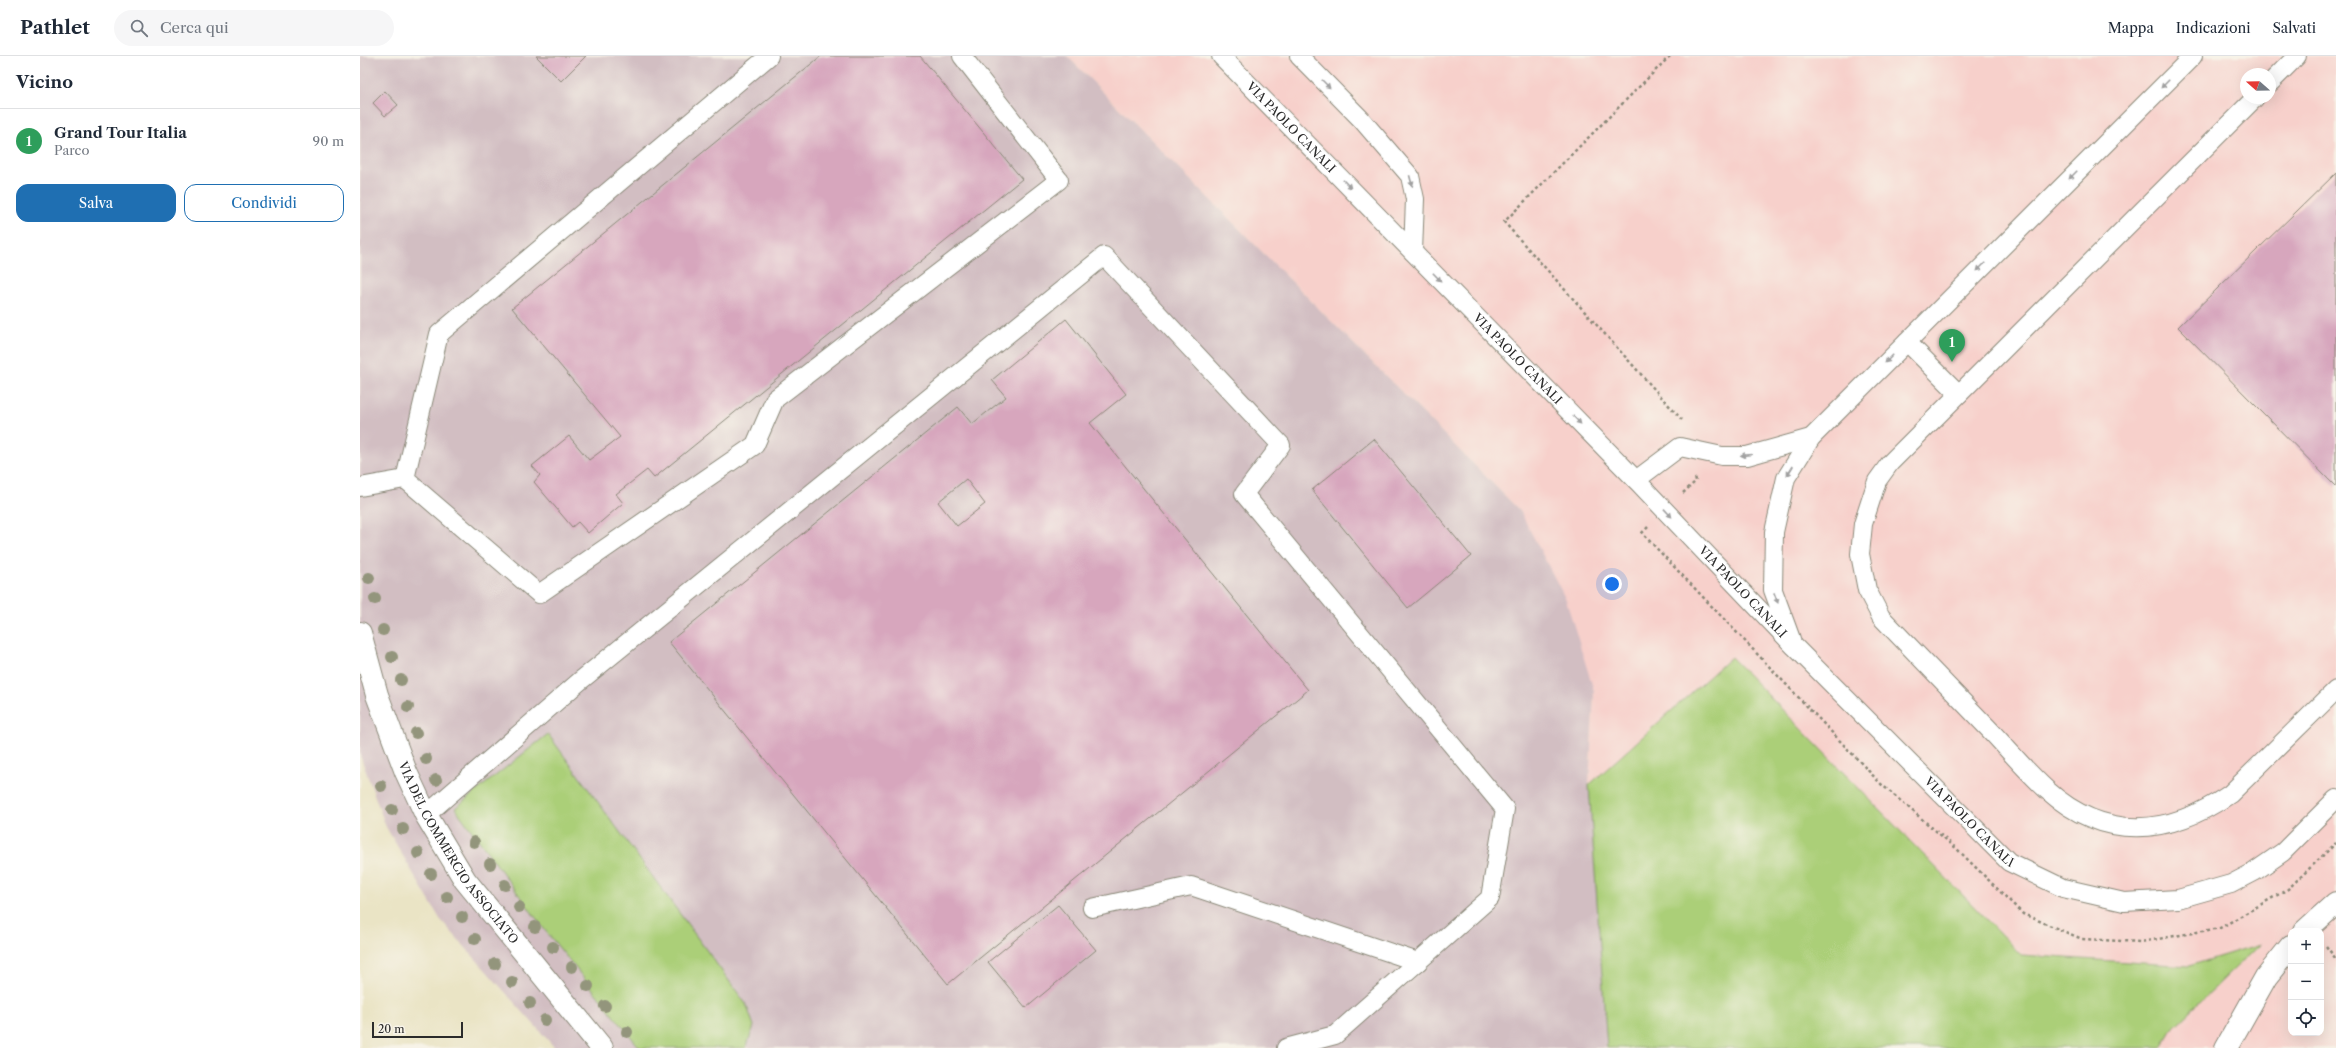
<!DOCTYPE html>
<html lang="it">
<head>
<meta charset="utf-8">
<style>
	:root { --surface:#fff; --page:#f6f6f7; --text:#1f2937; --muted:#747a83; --line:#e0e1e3; --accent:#1f6fb2 }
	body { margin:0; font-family:"Libre Caslon Text",serif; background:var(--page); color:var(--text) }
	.controls { position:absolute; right:12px; bottom:12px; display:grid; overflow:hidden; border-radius:8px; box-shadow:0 4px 16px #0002 }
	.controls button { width:36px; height:36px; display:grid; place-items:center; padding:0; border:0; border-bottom:1px solid var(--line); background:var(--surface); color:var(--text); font:20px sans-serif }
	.compass { position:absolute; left:1880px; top:12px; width:36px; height:36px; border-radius:50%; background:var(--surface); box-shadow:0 4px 16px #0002; rotate:290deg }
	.scale { position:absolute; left:12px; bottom:10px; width:91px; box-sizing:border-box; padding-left:4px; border:2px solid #2b2b2b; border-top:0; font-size:11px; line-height:14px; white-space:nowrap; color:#2b2b2b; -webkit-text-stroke:3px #f7f3e8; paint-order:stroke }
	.you { position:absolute; left:1252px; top:528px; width:14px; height:14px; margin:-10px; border:3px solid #fff; border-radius:50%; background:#1a73e8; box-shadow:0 0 0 6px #1a73e833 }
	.badge { display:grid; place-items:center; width:26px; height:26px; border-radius:50%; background:var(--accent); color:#fff; font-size:13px; font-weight:700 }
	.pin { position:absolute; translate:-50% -33px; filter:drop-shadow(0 1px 2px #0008) }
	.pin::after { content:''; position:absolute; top:21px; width:14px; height:12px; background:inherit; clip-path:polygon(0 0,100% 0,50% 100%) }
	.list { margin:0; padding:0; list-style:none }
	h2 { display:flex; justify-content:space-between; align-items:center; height:52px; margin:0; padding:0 16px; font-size:17px }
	h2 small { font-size:13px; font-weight:400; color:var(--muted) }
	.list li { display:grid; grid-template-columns:26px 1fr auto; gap:12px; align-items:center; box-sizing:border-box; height:64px; padding:0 16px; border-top:1px solid var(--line) }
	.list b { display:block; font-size:15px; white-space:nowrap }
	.list p { margin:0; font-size:13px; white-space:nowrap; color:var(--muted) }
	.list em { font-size:13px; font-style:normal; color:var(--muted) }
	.actions { display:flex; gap:8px; padding:12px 16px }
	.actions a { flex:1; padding:9px 0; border:1px solid var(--accent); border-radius:12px; text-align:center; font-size:14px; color:var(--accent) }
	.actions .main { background:var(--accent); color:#fff }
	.icon { flex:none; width:22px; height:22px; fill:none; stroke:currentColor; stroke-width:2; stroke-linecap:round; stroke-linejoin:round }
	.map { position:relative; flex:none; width:1976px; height:992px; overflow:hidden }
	header { display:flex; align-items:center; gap:24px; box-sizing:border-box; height:56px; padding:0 20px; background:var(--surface); border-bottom:1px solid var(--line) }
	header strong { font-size:19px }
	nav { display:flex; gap:22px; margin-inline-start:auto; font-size:14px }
	.search { width:280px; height:36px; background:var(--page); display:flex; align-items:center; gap:10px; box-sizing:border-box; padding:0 14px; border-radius:22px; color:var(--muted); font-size:15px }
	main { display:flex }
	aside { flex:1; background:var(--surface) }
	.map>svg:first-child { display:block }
</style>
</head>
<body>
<header>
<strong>Pathlet</strong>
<div class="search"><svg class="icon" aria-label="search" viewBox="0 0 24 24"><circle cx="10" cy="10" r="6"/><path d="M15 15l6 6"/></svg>Cerca qui</div>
<nav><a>Mappa</a><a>Indicazioni</a><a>Salvati</a></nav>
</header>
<main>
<aside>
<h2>Vicino<small></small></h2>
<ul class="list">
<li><span class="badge" style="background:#2e9e5b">1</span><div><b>Grand Tour Italia</b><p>Parco</p></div><em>90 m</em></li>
</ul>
<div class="actions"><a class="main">Salva</a><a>Condividi</a></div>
</aside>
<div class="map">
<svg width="1976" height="992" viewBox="0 0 1976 992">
	<rect width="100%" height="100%" fill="#f7f3e8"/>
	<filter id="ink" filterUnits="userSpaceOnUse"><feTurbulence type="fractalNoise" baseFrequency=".025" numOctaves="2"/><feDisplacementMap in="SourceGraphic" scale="8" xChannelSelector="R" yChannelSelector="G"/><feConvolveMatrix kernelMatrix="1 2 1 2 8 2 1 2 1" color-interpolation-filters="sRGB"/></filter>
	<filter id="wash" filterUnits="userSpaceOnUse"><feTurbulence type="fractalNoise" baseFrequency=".012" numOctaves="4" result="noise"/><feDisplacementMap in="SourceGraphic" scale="16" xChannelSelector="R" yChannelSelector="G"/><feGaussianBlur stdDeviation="0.9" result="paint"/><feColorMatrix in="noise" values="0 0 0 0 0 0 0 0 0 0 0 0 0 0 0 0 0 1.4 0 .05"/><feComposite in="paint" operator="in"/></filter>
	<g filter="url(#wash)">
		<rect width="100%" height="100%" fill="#eae4c5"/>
		<path fill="#f7d0cb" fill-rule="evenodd" d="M707,0H1976V992H1802L1814,971L1900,889L1829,910L1662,899L1371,602L1229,729L1234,635L1160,455ZM1886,18H1910V42H1886ZM1931,875H1961V977H1931Z"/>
		<polygon fill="#d2bec2" points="0,0 707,0 1160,455 1206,544 1234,635 1229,729 1247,992 195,992 80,863 26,771 0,699"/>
		<g fill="#abcf78" stroke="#6b7d52">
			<polygon points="1371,601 1661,899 1829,910 1900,888 1814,971 1802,992 1247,992 1229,729"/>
			<polygon points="188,678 386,948 394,970 386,992 280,992 184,873 95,752"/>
		</g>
		<g id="blocks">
			<g fill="#d7a6bd" fill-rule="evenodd">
				<polygon points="176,0 226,0 201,25"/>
				<polygon points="461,0 560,0 662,123 294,422 287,414 256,438 263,447 228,477 218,466 212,471 174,426 180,419 172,410 209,380 229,404 260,381 152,252"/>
				<polygon points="25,35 38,49 25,60 13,47"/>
				<polygon points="1976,117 1976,431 1818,271"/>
				<path d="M706,263L766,338L730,367L948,634L588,928L309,586L598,351L612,368L646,341L632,324ZM606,423L625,448L597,470L578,446Z"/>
				<polygon points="1014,383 1111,500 1048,552 952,434"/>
				<polygon points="698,849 736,894 666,952 628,906"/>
			</g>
		</g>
	</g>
	<g filter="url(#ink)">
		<use href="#blocks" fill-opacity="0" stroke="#8a8878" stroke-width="1"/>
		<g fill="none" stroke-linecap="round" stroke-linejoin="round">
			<g stroke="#8a8878" stroke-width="20">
				<g id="service">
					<path id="s1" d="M861,0L1276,424L1435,591L1649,806L1703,832L1764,846L1818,843L1871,828L1894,816L1923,796L1976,743"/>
					<polyline points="939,0 1001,63 1050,120 1055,143 1053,196"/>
					<polyline points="1910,27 1937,0"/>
					<path d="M1895,42L1530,407L1517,425L1503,468L1500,498L1507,534L1521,561C1557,598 1592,635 1628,672C1648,693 1666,715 1687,734C1745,786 1809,780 1870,738L1976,634"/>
					<polyline points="1547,286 1599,338"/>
					<polyline points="45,423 179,538 395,389 415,343 699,124 602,0"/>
					<polyline points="45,423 79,278 409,0"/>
					<polyline points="1276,424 1320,391 1362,400 1387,400 1451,382"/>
					<polyline points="0,431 45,423"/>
					<polyline points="1431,583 1413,534 1414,476 1426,422 1451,382 1833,0"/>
					<polyline points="66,759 220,625 744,200 921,389 884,438 1145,753 1130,842 975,979 926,992"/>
					<polyline points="732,852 831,830 1058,906"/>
				</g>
			</g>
			<g stroke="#8a8878" stroke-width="24">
				<g id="minor">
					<path id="s2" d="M0,577L17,639L46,716L66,759L105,824L242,992"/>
					<polyline points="1945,875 1976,847"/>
					<polyline points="1866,992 1906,921 1931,890"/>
				</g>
			</g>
			<g stroke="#8a8878" stroke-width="2.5" stroke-dasharray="3 3" stroke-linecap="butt">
				<polyline points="1310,0 1144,166 1323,365"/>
				<polyline points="1323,437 1336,425 1335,420"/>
				<polyline points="1288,471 1282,477 1521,728 1597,793 1663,858 1722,883 1781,886 1860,872 1928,833 1976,787"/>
				<polyline points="1966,890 1976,903"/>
			</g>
			<use href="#service" stroke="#fff" stroke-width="18"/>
			<use href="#minor" stroke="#fff" stroke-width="22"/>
		</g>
		<g fill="#93957b">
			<circle cx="9" cy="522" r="6"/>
			<circle cx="15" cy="543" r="6"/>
			<circle cx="23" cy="574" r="6"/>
			<circle cx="32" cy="601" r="6"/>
			<circle cx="41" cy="624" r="6"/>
			<circle cx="48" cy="651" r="6"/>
			<circle cx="56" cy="677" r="6"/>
			<circle cx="66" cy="703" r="6"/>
			<circle cx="76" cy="724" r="6"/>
			<circle cx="21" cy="730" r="6"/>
			<circle cx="32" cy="754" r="6"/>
			<circle cx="43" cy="773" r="6"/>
			<circle cx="114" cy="786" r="6"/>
			<circle cx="58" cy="797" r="6"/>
			<circle cx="130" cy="808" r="6"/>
			<circle cx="71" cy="818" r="6"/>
			<circle cx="145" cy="829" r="6"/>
			<circle cx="87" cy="841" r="6"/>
			<circle cx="159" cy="851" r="6"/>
			<circle cx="102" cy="861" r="6"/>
			<circle cx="175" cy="871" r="6"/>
			<circle cx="115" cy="883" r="6"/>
			<circle cx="193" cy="891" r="6"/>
			<circle cx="135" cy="908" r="6"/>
			<circle cx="212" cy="911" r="6"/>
			<circle cx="152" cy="926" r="6"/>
			<circle cx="228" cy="930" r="6"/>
			<circle cx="170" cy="947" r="6"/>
			<circle cx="245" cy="950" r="6"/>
			<circle cx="185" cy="964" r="6"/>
			<circle cx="267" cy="976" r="6"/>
		</g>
		<defs><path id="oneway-solid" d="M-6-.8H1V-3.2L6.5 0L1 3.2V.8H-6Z"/></defs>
		<g fill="#a0a0a0">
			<use href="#oneway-solid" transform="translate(966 28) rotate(45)"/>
			<use href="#oneway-solid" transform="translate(1805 28) rotate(135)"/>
			<use href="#oneway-solid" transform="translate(1713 119) rotate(135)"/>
			<use href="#oneway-solid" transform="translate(1051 125) rotate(75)"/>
			<use href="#oneway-solid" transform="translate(987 128) rotate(46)"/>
			<use href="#oneway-solid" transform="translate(1621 211) rotate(135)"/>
			<use href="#oneway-solid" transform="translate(1077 221) rotate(46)"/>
			<use href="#oneway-solid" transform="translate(1529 303) rotate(135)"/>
			<use href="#oneway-solid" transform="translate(1217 364) rotate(46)"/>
			<use href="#oneway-solid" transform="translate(1386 399) rotate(175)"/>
			<use href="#oneway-solid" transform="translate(1430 415) rotate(122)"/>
			<use href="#oneway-solid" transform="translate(1308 457) rotate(47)"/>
			<use href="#oneway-solid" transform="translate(1416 542) rotate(69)"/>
		</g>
	</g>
	<g text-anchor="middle" stroke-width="4" stroke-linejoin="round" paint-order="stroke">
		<g font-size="12" fill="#2b2b2b" stroke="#f7f3e8">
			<text dy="4" stroke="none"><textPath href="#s1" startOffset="100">VIA PAOLO CANALI</textPath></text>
			<text dy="4" stroke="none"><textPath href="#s1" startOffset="424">VIA PAOLO CANALI</textPath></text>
			<text dy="4" stroke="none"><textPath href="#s1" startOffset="748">VIA PAOLO CANALI</textPath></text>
			<text dy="4" stroke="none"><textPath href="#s1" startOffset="1071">VIA PAOLO CANALI</textPath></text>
			<text dy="4" stroke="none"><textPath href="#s2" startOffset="243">VIA DEL COMMERCIO ASSOCIATO</textPath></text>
		</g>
	</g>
</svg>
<div class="controls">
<button>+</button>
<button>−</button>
<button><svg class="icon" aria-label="locate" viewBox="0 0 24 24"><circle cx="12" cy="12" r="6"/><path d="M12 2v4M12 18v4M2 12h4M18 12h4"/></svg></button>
</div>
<svg class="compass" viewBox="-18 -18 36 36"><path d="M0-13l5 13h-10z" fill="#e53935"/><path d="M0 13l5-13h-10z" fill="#747a83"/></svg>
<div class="scale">20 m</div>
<div class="you"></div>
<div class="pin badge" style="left:1592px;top:306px;background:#2e9e5b">1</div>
</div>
</main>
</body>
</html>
